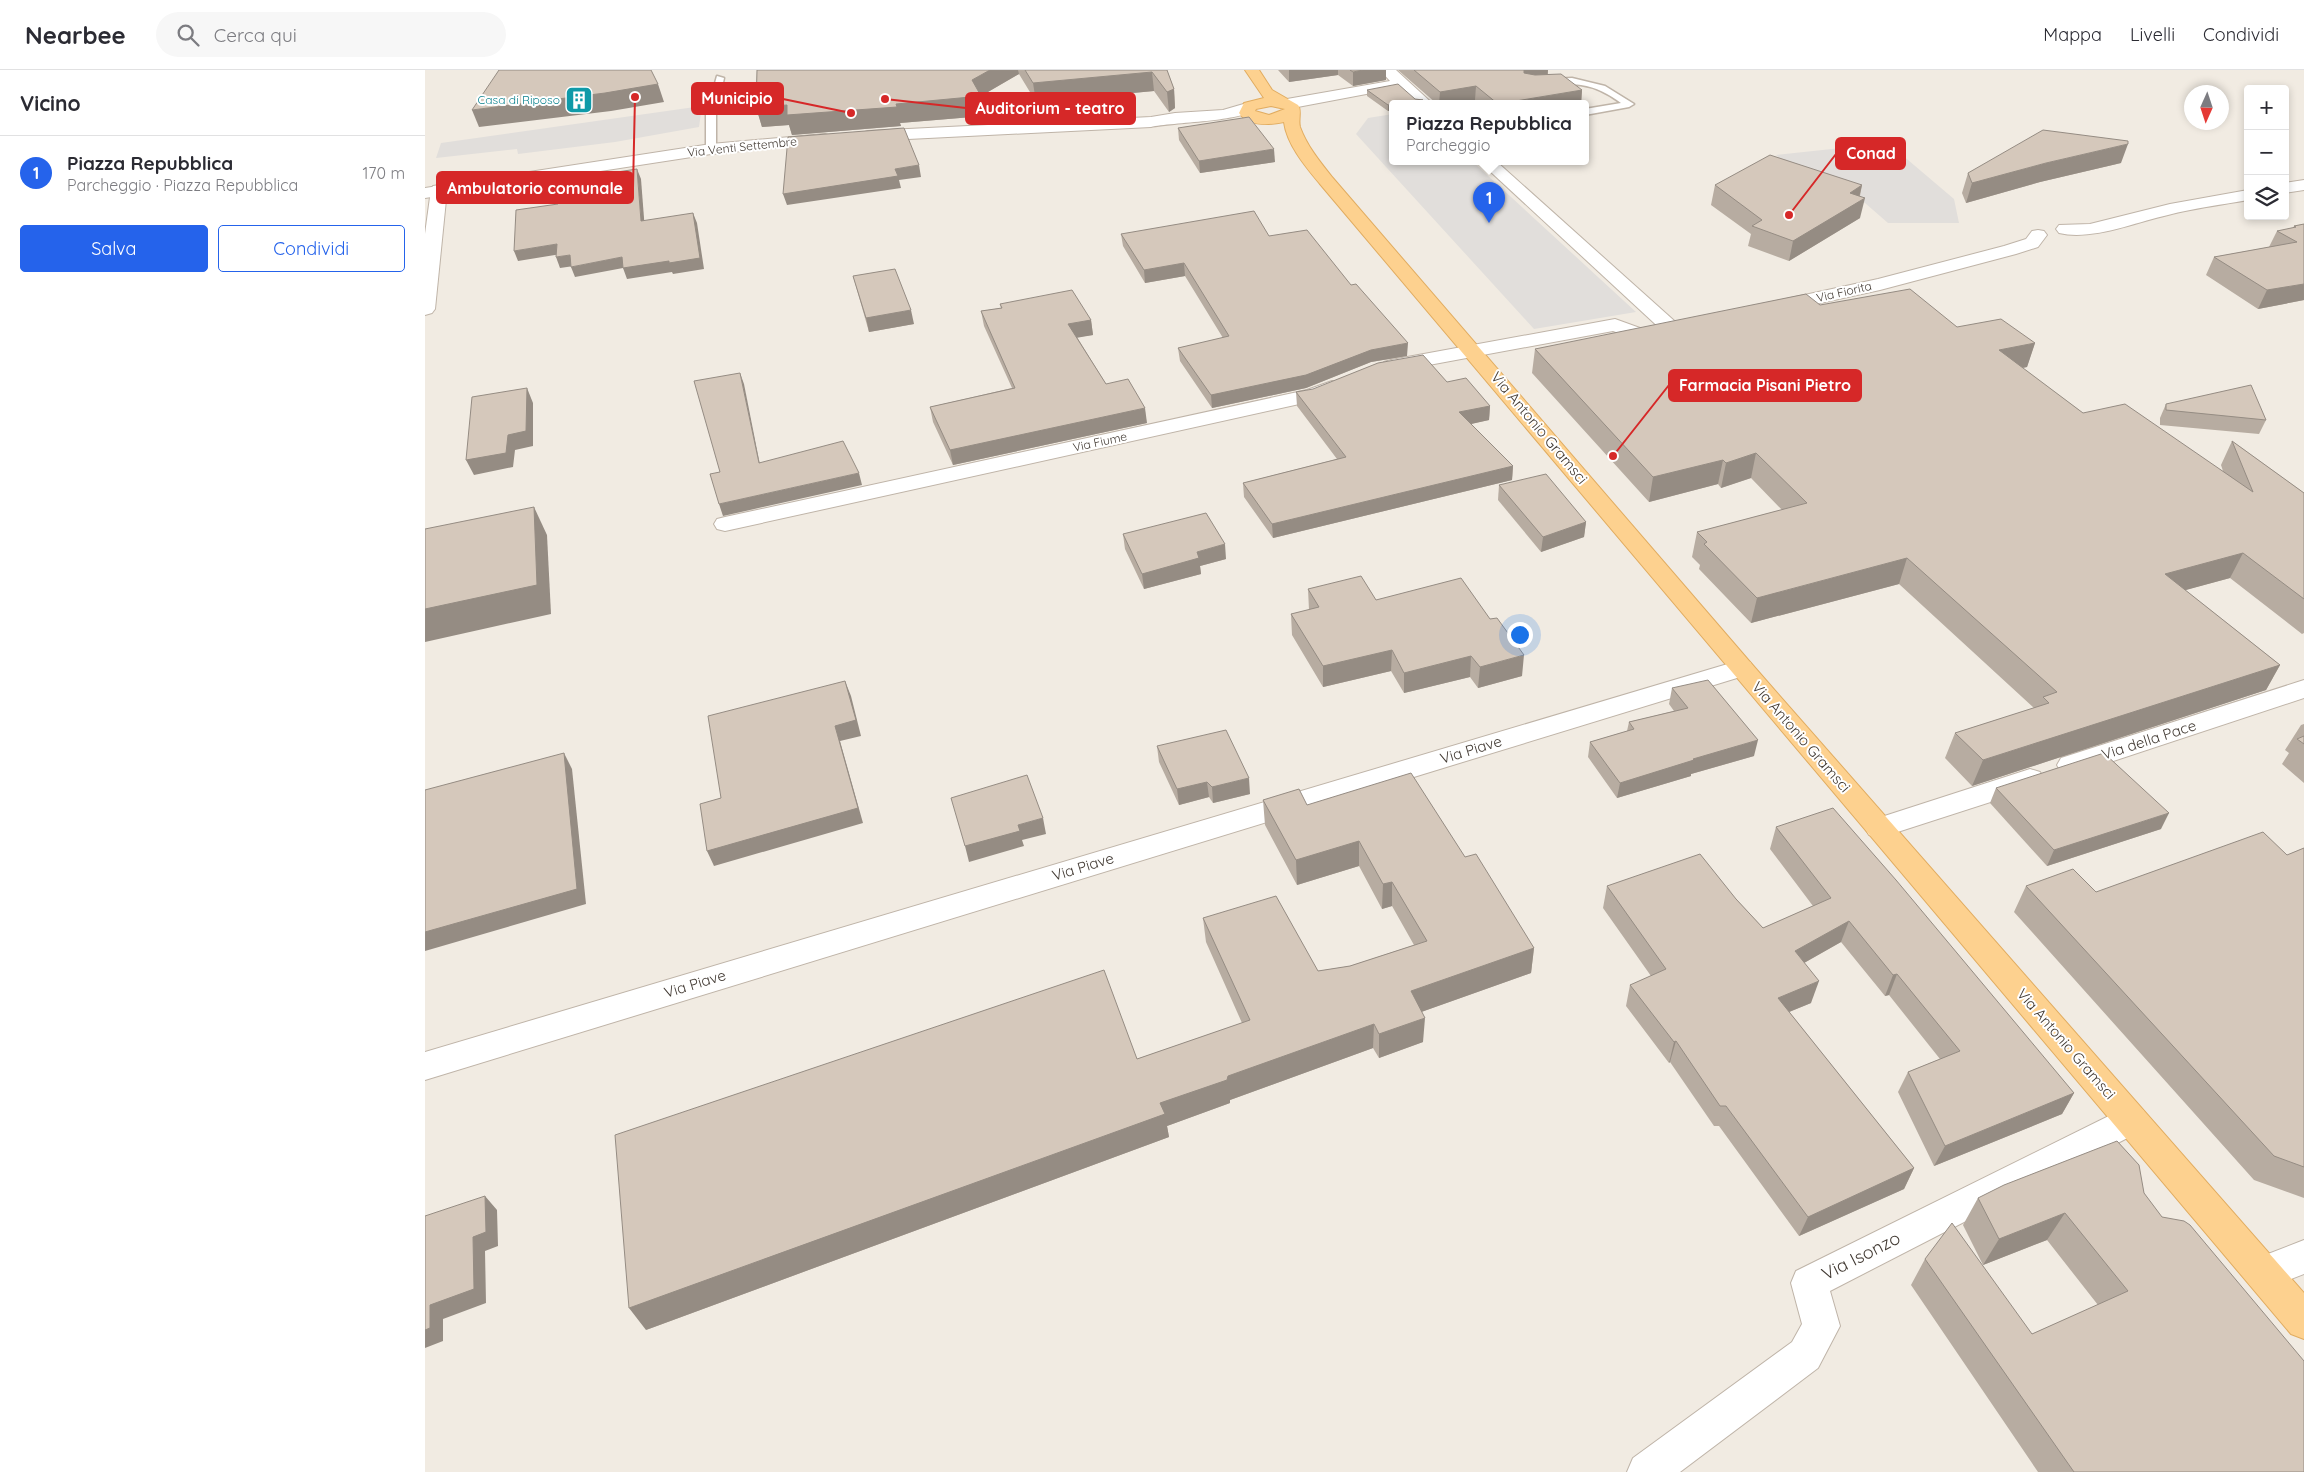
<!DOCTYPE html>
<html lang="it">
<head>
<meta charset="utf-8">
<style>
	:root { --surface:#fff; --page:#f7f7f7; --text:#2b2b33; --muted:#7c7c81; --line:#e1e1e2; --accent:#2563eb }
	body { margin:0; font-family:Quicksand,sans-serif; background:var(--page); color:var(--text) }
	.controls { position:absolute; right:15px; top:15px; display:grid; overflow:hidden; border-radius:5px; box-shadow:0 2px 8px #0003 }
	.controls button { width:45px; height:45px; display:grid; place-items:center; padding:0; border:0; border-bottom:1px solid var(--line); background:var(--surface); color:var(--text); font:25px sans-serif }
	.compass { position:absolute; left:1759px; top:15px; width:45px; height:45px; border-radius:50%; background:var(--surface); box-shadow:0 2px 8px #0003; rotate:183deg }
	.you { position:absolute; left:1094px; top:564px; width:18px; height:18px; margin:-12px; border:4px solid #fff; border-radius:50%; background:#1a73e8; box-shadow:0 0 0 8px #1a73e833 }
	.badge { display:grid; place-items:center; width:32px; height:32px; border-radius:50%; background:var(--accent); color:#fff; font-size:16px; font-weight:700 }
	.pin { position:absolute; translate:-50% -41px; filter:drop-shadow(0 1px 2px #0008) }
	.pin::after { content:''; position:absolute; top:26px; width:18px; height:15px; background:inherit; clip-path:polygon(0 0,100% 0,50% 100%) }
	.popup { position:absolute; left:964px; top:30px; width:200px; height:65px; box-sizing:border-box; display:grid; place-content:center; border-radius:5px; background:var(--surface); filter:drop-shadow(0 1px 4px #0005); font-size:16px; white-space:nowrap; color:var(--muted) }
	.popup b { font-size:19px; color:var(--text) }
	.popup::after { content:''; position:absolute; left:50%; top:100%; margin-left:-10px; border:10px solid transparent; border-top-color:var(--surface) }
	.list { margin:0; padding:0; list-style:none }
	h2 { display:flex; justify-content:space-between; align-items:center; height:65px; margin:0; padding:0 20px; font-size:21px }
	h2 small { font-size:16px; font-weight:400; color:var(--muted) }
	.list li { display:grid; grid-template-columns:32px 1fr auto; gap:15px; align-items:center; box-sizing:border-box; height:75px; padding:0 20px; border-top:1px solid var(--line) }
	.list b { display:block; font-size:19px; white-space:nowrap }
	.list p { margin:0; font-size:16px; white-space:nowrap; color:var(--muted) }
	.list em { font-size:16px; font-style:normal; color:var(--muted) }
	.actions { display:flex; gap:10px; padding:15px 20px }
	.actions a { flex:1; padding:11px 0; border:1px solid var(--accent); border-radius:5px; text-align:center; font-size:18px; color:var(--accent) }
	.actions .main { background:var(--accent); color:#fff }
	.icon { flex:none; width:28px; height:28px; fill:none; stroke:currentColor; stroke-width:2; stroke-linecap:round; stroke-linejoin:round }
	.map { position:relative; flex:none; width:1879px; height:1402px; overflow:hidden }
	header { display:flex; align-items:center; gap:30px; box-sizing:border-box; height:70px; padding:0 25px; background:var(--surface); border-bottom:1px solid var(--line) }
	header strong { font-size:24px }
	nav { display:flex; gap:28px; margin-inline-start:auto; font-size:18px }
	.search { width:350px; height:45px; background:var(--page); display:flex; align-items:center; gap:12px; box-sizing:border-box; padding:0 18px; border-radius:28px; color:var(--muted); font-size:19px }
	main { display:flex }
	aside { flex:1; background:var(--surface) }
	.map>svg:first-child { display:block }
</style>
</head>
<body>
<header>
<strong>Nearbee</strong>
<div class="search"><svg class="icon" aria-label="search" viewBox="0 0 24 24"><circle cx="10" cy="10" r="6"/><path d="M15 15l6 6"/></svg>Cerca qui</div>
<nav><a>Mappa</a><a>Livelli</a><a>Condividi</a></nav>
</header>
<main>
<aside>
<h2>Vicino<small></small></h2>
<ul class="list">
<li><span class="badge">1</span><div><b>Piazza Repubblica</b><p>Parcheggio · Piazza Repubblica</p></div><em>170 m</em></li>
</ul>
<div class="actions"><a class="main">Salva</a><a>Condividi</a></div>
</aside>
<div class="map">
<svg width="1879" height="1402" viewBox="0 0 1879 1402">
	<rect width="100%" height="100%" fill="#f1ebe2"/>
	<g fill="#e1dedb">
		<polygon points="277,36 274,57 190,72 93,84 92,79 11,88 16,73"/>
		<polygon points="968,44 968,92 1048,92 1211,242 1109,259 931,64 943,48"/>
		<polygon points="1463,73 1529,129 1534,153 1463,153 1440,133 1385,114 1351,85"/>
	</g>
	<g fill="none" stroke-linecap="round" stroke-linejoin="round">
		<g stroke="#bfb4a8" stroke-width="3">
			<g id="service">
				<polygon points="292,6 299,8 291,45 291,79 286,82 281,79 281,45"/>
				<path d="M1147,8L1180,16L1209,34L1204,37L1160,45V39L1196,33C1184,24 1171,17 1156,15C1146,13 1128,17 1121,12L1125,9Z"/>
			</g>
		</g>
		<g stroke="#bfb4a8" stroke-width="2">
			<g id="minor">
				<polygon points="955,0 971,0 1008,34 991,34 973,18 862,39 857,37 854,34 857,31 862,29 965,11"/>
				<polygon points="1055,92 1072,92 1255,256 1258,260 1255,264 1248,266 1241,264"/>
				<polygon points="1879,110 1879,120 1860,123 1860,113"/>
				<polygon points="14,115 20,116 22,120 10,239 7,243 0,245 0,164 6,120 8,116"/>
				<path d="M1823,120V130C1796,135 1769,138 1743,145C1711,152 1667,171 1634,163L1631,159L1634,155L1665,154L1745,134Z"/>
				<polygon points="1613,160 1619,161 1622,165 1613,177 1591,184 1455,220 1350,243 1343,241 1340,237 1343,233 1453,209 1579,176 1601,169 1607,161"/>
				<polygon points="1190,249 1226,262 1229,266 1226,270 1219,272 1188,261 966,302 959,300 956,296 959,292 966,290"/>
				<polygon points="907,311 914,313 917,317 914,321 888,331 300,461 292,459 289,454 292,449 300,447 882,320"/>
				<polygon points="1316,590 1325,592 1329,598 1325,604 0,1010 0,982"/>
				<polygon points="1879,610 1879,628 1646,705 1636,702 1632,695 1636,688"/>
				<polygon points="1605,699 1615,702 1619,709 1615,716 1454,768 1444,765 1440,758 1444,751"/>
				<polygon points="1706,1035 1718,1040 1723,1050 1718,1060 1405,1221 1415,1256 1393,1298 1255,1402 1202,1402 1208,1388 1367,1272 1377,1254 1366,1213 1371,1201"/>
				<polygon points="1879,1170 1879,1204 1838,1220 1825,1215 1820,1203 1825,1191"/>
			</g>
		</g>
		<g stroke="#bfb4a8" stroke-width="2">
			<g id="tertiary">
				<path d="M822,33L827,35L830,38C820,52 746,52 726,57L443,71L437,69L435,66L437,63L443,61L726,47L750,43L798,40Z"/>
				<polygon points="400,64 406,66 408,69 406,72 286,84 0,128 0,118 286,74"/>
			</g>
		</g>
		<g stroke="#e1ac60" stroke-width="2">
			<path id="primary" d="M820,0H834L847,20L873,35C877,40 873,50 875,57C882,76 895,92 907,107L1325,592L1879,1223V1269L1866,1264L895,114C881,97 862,75 859,52C844,55 824,57 814,43L819,33L839,28ZM846,36L860,39L844,45L830,41L831,39Z"/>
		</g>
		<use href="#service" fill="#fff" fill-rule="evenodd"/>
		<use href="#minor" fill="#fff" fill-rule="evenodd"/>
		<use href="#tertiary" fill="#fff" fill-rule="evenodd"/>
		<use href="#primary" fill="#fdd18f" fill-rule="evenodd"/>
	</g>
	<g fill="#b7aca1">
		<polygon points="332,0 742,0 749,19 750,38 744,42 729,21 611,32 594,4 556,26 559,46 475,53 476,56 367,65 364,55 337,57 331,37"/>
		<polygon points="853,0 961,0 961,10 928,16 913,5 864,12"/>
		<polygon points="973,0 1123,0 1123,4 1157,20 1156,34 1056,34 1050,30 1024,34 1012,34"/>
		<polygon points="942,20 990,29 998,30 998,34 968,34 963,41 942,26"/>
		<polygon points="753,58 850,92 775,103 754,70"/>
		<polygon points="1696,93 1615,112 1541,133 1537,123 1543,103"/>
		<polygon points="1290,115 1437,115 1435,126 1435,148 1364,191 1323,176 1326,164 1286,135"/>
		<polygon points="1879,154 1879,230 1833,239 1781,205 1789,187 1844,177 1852,161 1868,158 1869,156"/>
		<polygon points="696,164 844,166 926,215 982,286 946,292 881,318 787,338 755,291 753,278 798,268 760,206 720,213 698,176"/>
		<polygon points="428,206 489,254 444,262"/>
		<polygon points="575,234 666,250 668,265 652,267 681,314 722,353 528,395 508,352 505,337 587,318 559,256 556,241 576,238"/>
		<polygon points="1395,235 1532,257 1610,273 1602,297 1597,298 1658,343 1798,401 1796,395 1807,371 1879,423 1879,563 1877,564 1805,508 1760,520 1855,595 1841,620 1547,716 1520,688 1530,663 1609,638 1474,514 1326,553 1274,499 1275,495 1267,487 1272,462 1357,440 1326,408 1296,418 1293,414 1224,432 1107,303 1110,279"/>
		<polygon points="1022,312 1065,336 1064,350 1045,354 1088,396 1087,410 848,468 819,427 818,413 912,389 872,336 871,322"/>
		<polygon points="1741,334 1841,350 1834,364 1735,355 1735,348"/>
		<polygon points="1074,415 1161,452 1159,467 1116,482 1073,430"/>
		<polygon points="698,464 801,489 775,496 776,504 719,519 700,479"/>
		<polygon points="883,519 951,530 1097,606 1053,618 1045,607 979,623 966,601 898,617 867,565 866,544 884,540"/>
		<polygon points="1247,618 1329,686 1266,704 1266,706 1192,728 1163,687 1165,672 1202,661 1204,652 1249,641 1244,634"/>
		<polygon points="1879,654 1879,713 1857,694 1864,683 1860,680 1876,655"/>
		<polygon points="732,676 825,724 788,733 784,727 754,735 734,692"/>
		<polygon points="1571,718 1736,759 1622,796 1565,733"/>
		<polygon points="838,730 882,735 1040,787 1109,878 1106,903 996,942 998,972 954,988 948,978 805,1030 805,1033 742,1056 744,1067 221,1260 712,989 817,953 781,872 778,848 893,901 925,896 989,875 967,836 957,839 934,796 872,815 840,755"/>
		<polygon points="1351,757 1649,1023 1637,1044 1509,1096 1473,1022 1483,1002 1515,989 1464,925 1460,926 1416,872 1379,893 1386,933 1364,942 1489,1098 1479,1119 1374,1166 1294,1056 1289,1056 1245,992 1244,993 1201,936 1205,915 1226,906 1178,838 1182,816 1311,829 1338,858 1388,836 1345,779"/>
		<polygon points="1879,778 1879,1128 1829,1110 1589,842 1601,816 1671,822 1862,785"/>
		<polygon points="1719,1123 1879,1402 1613,1402 1486,1215 1500,1189 1607,1264 1673,1235 1622,1170 1558,1195 1538,1155 1553,1128"/>
	</g>
	<g fill="#958c83">
		<polygon points="565,0 593,0 594,4 556,26 559,46 475,53 476,56 367,65 364,55 337,57 331,37 362,35 471,34 547,10"/>
		<polygon points="864,0 913,0 913,5 864,12"/>
		<polygon points="938,0 961,0 961,10 928,16 928,2"/>
		<polygon points="1099,0 1123,0 1122,8 1098,14"/>
		<polygon points="727,2 729,21 611,32 608,13"/>
		<polygon points="233,14 239,32 186,41 54,57 47,40"/>
		<polygon points="1051,16 1050,30 1024,34 1014,34 1015,22"/>
		<polygon points="749,19 750,38 744,42 742,22"/>
		<polygon points="1157,20 1156,34 1073,34"/>
		<polygon points="998,30 998,34 968,34 968,40 963,41 963,35"/>
		<polygon points="1703,74 1696,93 1615,112 1541,133 1547,113 1621,93"/>
		<polygon points="849,79 850,92 775,103 774,91"/>
		<polygon points="494,95 496,107 474,110 476,118 362,135 358,124 470,99"/>
		<polygon points="212,99 216,109 220,161 216,151"/>
		<polygon points="1437,115 1433,132 1440,128 1435,148 1364,191 1368,171 1425,123"/>
		<polygon points="268,143 272,153 279,199 248,204 247,202 202,209 198,198 150,207 146,197 197,187"/>
		<polygon points="132,174 136,184 93,191 89,181"/>
		<polygon points="145,185 149,196 135,198 131,187"/>
		<polygon points="759,193 760,206 720,213 719,200"/>
		<polygon points="1879,214 1879,230 1833,239 1842,220"/>
		<polygon points="486,240 489,254 444,262 441,248"/>
		<polygon points="666,250 668,265 645,269 643,254"/>
		<polygon points="983,273 982,286 946,292 881,318 787,338 786,325 946,280"/>
		<polygon points="1610,273 1602,297 1566,304 1574,280"/>
		<polygon points="315,303 319,314 337,405 334,393"/>
		<polygon points="102,318 108,333 108,376 90,380 88,397 49,405 41,390 83,365"/>
		<polygon points="1065,336 1064,350 1033,357 1034,342"/>
		<polygon points="720,338 722,353 528,395 525,380"/>
		<polygon points="1331,383 1326,408 1296,418 1301,393"/>
		<polygon points="1298,390 1293,414 1224,432 1228,407"/>
		<polygon points="1088,396 1087,410 848,468 847,454"/>
		<polygon points="434,403 437,415 298,446 294,434"/>
		<polygon points="109,437 122,465 126,544 0,572 0,539"/>
		<polygon points="1161,452 1159,467 1116,482 1118,467"/>
		<polygon points="800,474 801,489 775,496 776,504 719,519 717,504 772,482"/>
		<polygon points="1818,483 1805,508 1728,529 1740,504"/>
		<polygon points="1482,488 1474,514 1326,553 1332,528"/>
		<polygon points="967,580 966,601 898,617 898,596"/>
		<polygon points="1099,585 1097,606 1053,618 1055,597"/>
		<polygon points="1046,586 1045,607 979,623 979,603"/>
		<polygon points="1855,595 1841,620 1547,716 1558,690"/>
		<polygon points="420,611 426,626 436,666 415,671 438,753 289,796 282,781 410,656"/>
		<polygon points="1333,670 1329,686 1266,704 1266,706 1192,728 1195,713 1268,689"/>
		<polygon points="139,683 147,699 161,834 0,881 0,862"/>
		<polygon points="824,708 825,724 788,733 787,717"/>
		<polygon points="782,712 784,727 754,735 752,719"/>
		<polygon points="1744,743 1736,759 1622,796 1629,780"/>
		<polygon points="618,748 621,764 597,770 599,776 544,792 540,776 593,755"/>
		<polygon points="934,771 934,796 872,815 871,790"/>
		<polygon points="967,812 967,836 957,839 958,814"/>
		<polygon points="1424,851 1416,872 1363,902 1370,881"/>
		<polygon points="1109,878 1106,903 985,946 986,921"/>
		<polygon points="1472,904 1464,925 1460,926 1468,905"/>
		<polygon points="1394,911 1386,933 1347,949 1353,928"/>
		<polygon points="1000,948 998,972 954,988 954,964"/>
		<polygon points="949,954 948,978 805,1030 805,1033 742,1056 744,1067 221,1260 204,1238 735,1033 803,1006"/>
		<polygon points="1251,971 1245,992 1244,993 1249,972"/>
		<polygon points="1649,1023 1637,1044 1509,1096 1520,1076"/>
		<polygon points="1489,1098 1479,1119 1374,1166 1383,1147"/>
		<polygon points="60,1126 72,1140 73,1176 60,1181 61,1233 18,1249 18,1271 0,1278 0,1260 5,1235"/>
		<polygon points="1640,1143 1622,1170 1558,1195 1574,1169"/>
	</g>
	<g fill="#d5c8bb" stroke="#958c83">
		<polygon points="74,0 226,0 233,14 180,23 47,40"/>
		<polygon points="332,0 565,0 547,10 556,26 471,34 472,37 362,45 362,35 331,37"/>
		<polygon points="600,0 742,0 749,19 742,22 727,2 608,13"/>
		<polygon points="925,0 938,0 928,2"/>
		<polygon points="989,0 1099,0 1099,3 1110,5 1136,4 1157,20 1073,34 1051,16 1015,22"/>
		<polygon points="973,14 990,29 998,30 963,35 942,20"/>
		<polygon points="824,47 849,79 774,91 753,58"/>
		<polygon points="479,58 494,95 470,99 473,106 358,124 363,67"/>
		<polygon points="1618,60 1703,71 1703,74 1621,93 1547,113 1543,103"/>
		<polygon points="1345,85 1437,115 1425,123 1440,128 1368,171 1327,156 1337,150 1290,115"/>
		<polygon points="212,99 216,151 268,143 275,188 244,193 244,191 198,198 197,187 146,197 145,185 131,187 132,174 89,181 91,140 133,134 132,111"/>
		<polygon points="829,141 844,166 882,160 926,215 931,214 983,273 946,280 881,305 786,325 753,278 804,266 759,193 719,200 696,164"/>
		<polygon points="1879,154 1879,214 1842,220 1789,187 1872,172 1852,161 1871,157 1869,156"/>
		<polygon points="470,199 486,240 441,248 428,206"/>
		<polygon points="1485,219 1532,257 1576,249 1610,273 1574,280 1658,343 1700,334 1828,422 1807,371 1879,423 1879,529 1818,483 1740,504 1855,595 1558,690 1530,663 1624,633 1618,627 1632,622 1482,488 1332,528 1279,474 1282,472 1272,462 1382,433 1331,383 1301,393 1298,390 1228,407 1110,279 1381,224 1395,235"/>
		<polygon points="647,220 666,250 643,254 681,314 703,309 720,338 525,380 505,337 590,318 556,241 577,238 575,234"/>
		<polygon points="998,285 1022,312 1041,308 1065,336 1034,342 1088,396 847,454 818,413 921,387 871,322 888,319 953,293"/>
		<polygon points="315,303 334,393 418,371 434,403 294,434 285,404 295,402 269,311"/>
		<polygon points="1826,315 1841,350 1741,340 1741,334"/>
		<polygon points="102,318 101,361 83,365 81,383 41,390 47,327"/>
		<polygon points="1121,404 1161,452 1118,467 1074,415"/>
		<polygon points="109,437 112,515 0,539 0,459"/>
		<polygon points="781,443 800,474 772,482 774,488 717,504 698,464"/>
		<polygon points="936,506 951,530 1036,508 1065,549 1072,548 1099,585 1055,597 1046,586 979,603 967,580 898,596 866,544 894,537 883,519"/>
		<polygon points="1283,610 1333,670 1268,689 1269,690 1195,713 1165,672 1209,659 1204,652 1263,638 1247,618"/>
		<polygon points="420,611 431,650 410,656 433,738 282,781 275,734 296,728 283,646"/>
		<polygon points="801,660 824,708 787,717 782,712 752,719 732,676"/>
		<polygon points="1879,666 1879,674 1872,669"/>
		<polygon points="139,683 152,819 0,862 0,720"/>
		<polygon points="1679,683 1744,743 1629,780 1571,718"/>
		<polygon points="986,703 1040,787 1051,784 1109,878 986,921 1000,948 954,964 949,954 803,1006 802,1010 735,1033 740,1044 204,1238 190,1065 679,900 712,989 825,950 778,848 851,826 893,901 925,896 1002,871 967,812 958,814 934,771 871,790 838,730 874,719 882,735"/>
		<polygon points="602,705 618,748 593,755 595,761 540,776 526,728"/>
		<polygon points="1408,738 1471,810 1649,1023 1520,1076 1483,1002 1535,981 1472,904 1468,905 1424,851 1370,881 1394,911 1353,928 1489,1098 1383,1147 1301,1036 1295,1036 1251,971 1249,972 1205,915 1241,899 1182,816 1275,784 1311,829 1338,858 1406,828 1351,757"/>
		<polygon points="1838,762 1862,785 1879,778 1879,1097 1849,1086 1601,816 1648,799 1671,822"/>
		<polygon points="1692,1071 1714,1095 1719,1123 1737,1147 1759,1151 1765,1155 1879,1291 1879,1402 1649,1402 1500,1189 1527,1153 1607,1264 1703,1221 1640,1143 1574,1169 1553,1128 1579,1115"/>
		<polygon points="60,1126 61,1162 48,1167 49,1219 5,1235 5,1258 0,1260 0,1146"/>
	</g>
	<defs>
		<g id="building-square" transform="scale(1.4375)"><rect x="-9" y="-9" width="18" height="18" rx="4" fill="#0f9aa8" stroke="#fff"/><path d="M-4-6H4V6H1V3H-1V6H-4ZM-2.5-4.3h1.7v1.8h-1.7ZM.8-4.3h1.7v1.8H.8ZM-2.5-1h1.7V.8h-1.7ZM.8-1h1.7V.8H.8Z" fill="#fff"/></g>
	</defs>
	<g fill-rule="evenodd">
		<use href="#building-square" x="154" y="30"/>
	</g>
	<g text-anchor="middle" stroke-width="4" stroke-linejoin="round" paint-order="stroke">
		<g font-size="12" fill="#0d838f" stroke="#fff" text-anchor="end">
			<text x="135" y="34">Casa di Riposo</text>
		</g>
		<g font-size="12" fill="#423a33" stroke="#fff">
			<text transform="translate(317 77) rotate(-6)" y="4">Via Venti Settembre</text>
			<text transform="translate(1419 222) rotate(-13)" y="4">Via Fiorita</text>
			<text transform="translate(675 372) rotate(-12)" y="4">Via Fiume</text>
		</g>
		<g font-size="15" fill="#423a33" stroke="#fff">
			<text transform="translate(1114 358) rotate(50)" y="5">Via Antonio Gramsci</text>
			<text transform="translate(1376 667) rotate(49)" y="5">Via Antonio Gramsci</text>
			<text transform="translate(1724 670) rotate(-18)" y="5">Via della Pace</text>
			<text transform="translate(1046 680) rotate(-17)" y="5">Via Piave</text>
			<text transform="translate(658 797) rotate(-17)" y="5">Via Piave</text>
			<text transform="translate(270 914) rotate(-17)" y="5">Via Piave</text>
			<text transform="translate(1641 974) rotate(49)" y="5">Via Antonio Gramsci</text>
		</g>
		<g font-size="18" fill="#423a33" stroke="#fff">
			<text transform="translate(1436 1186) rotate(-27)" y="6">Via Isonzo</text>
		</g>
	</g>
	<path fill="none" stroke="#d62828" stroke-width="2" d="M426 43L358 29M460 29L541 38M1364 145L1411 84M210 27L208 118M1188 386L1244 315"/>
	<g fill="#d62828" stroke="#fff" stroke-width="2">
		<circle cx="426" cy="43" r="5"/>
		<circle cx="460" cy="29" r="5"/>
		<circle cx="1364" cy="145" r="5"/>
		<circle cx="210" cy="27" r="5"/>
		<circle cx="1188" cy="386" r="5"/>
	</g>
	<g fill="#d62828" stroke="#d62828" stroke-width="2">
		<rect x="267" y="13" width="91" height="31" rx="5"/>
		<rect x="541" y="23" width="169" height="31" rx="5"/>
		<rect x="1411" y="68" width="69" height="31" rx="5"/>
		<rect x="12" y="102" width="196" height="31" rx="5"/>
		<rect x="1244" y="300" width="192" height="31" rx="5"/>
	</g>
	<g font-size="16" text-anchor="middle" font-weight="bold" fill="#fff">
		<text x="312" y="34">Municipio</text>
		<text x="625" y="44">Auditorium - teatro</text>
		<text x="1446" y="89">Conad</text>
		<text x="110" y="124">Ambulatorio comunale</text>
		<text x="1340" y="321">Farmacia Pisani Pietro</text>
	</g>
</svg>
<div class="controls">
<button>+</button>
<button>−</button>
<button><svg class="icon" aria-label="layers" viewBox="0 0 24 24"><path d="M12 4l9 5-9 5-9-5zM3 14l9 5 9-5"/></svg></button>
</div>
<svg class="compass" viewBox="-18 -18 36 36"><path d="M0-13l5 13h-10z" fill="#e53935"/><path d="M0 13l5-13h-10z" fill="#7c7c81"/></svg>
<div class="you"></div>
<div class="pin badge" style="left:1064px;top:153px">1</div>
<div class="popup"><b>Piazza Repubblica</b>Parcheggio</div>
</div>
</main>
</body>
</html>
